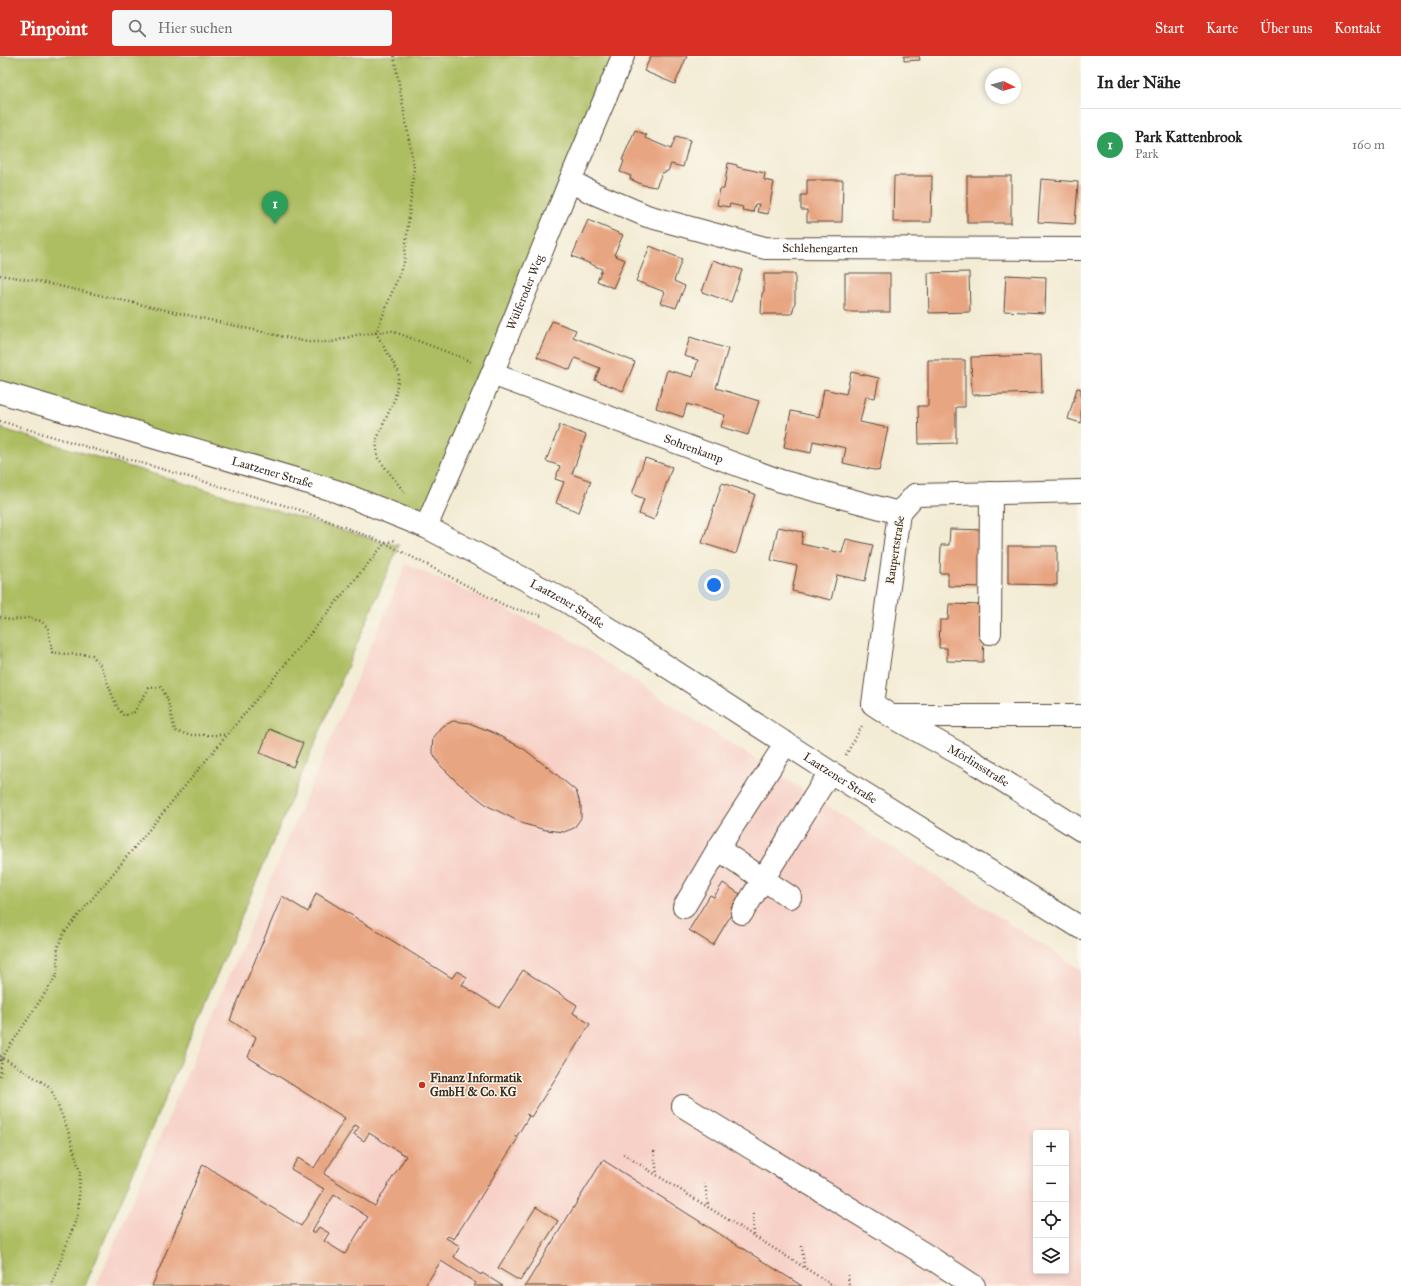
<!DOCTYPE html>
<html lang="de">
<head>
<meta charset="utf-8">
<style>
	:root { --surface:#fff; --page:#f6f6f6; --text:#222; --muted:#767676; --line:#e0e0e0; --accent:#d93025 }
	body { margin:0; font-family:"IM FELL Great Primer",serif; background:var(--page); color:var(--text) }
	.controls { position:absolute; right:12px; bottom:12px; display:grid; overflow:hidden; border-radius:4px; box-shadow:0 2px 6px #0003 }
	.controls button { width:36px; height:36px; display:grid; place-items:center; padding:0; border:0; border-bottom:1px solid var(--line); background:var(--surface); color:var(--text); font:20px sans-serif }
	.compass { position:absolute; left:985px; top:12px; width:36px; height:36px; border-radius:50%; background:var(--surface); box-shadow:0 2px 6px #0003; rotate:96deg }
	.you { position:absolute; left:714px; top:529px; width:14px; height:14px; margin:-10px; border:3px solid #fff; border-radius:50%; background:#1a73e8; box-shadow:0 0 0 6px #1a73e833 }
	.badge { display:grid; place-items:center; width:26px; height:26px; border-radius:50%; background:var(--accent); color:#fff; font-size:13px; font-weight:700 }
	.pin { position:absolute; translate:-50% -33px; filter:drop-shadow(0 1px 2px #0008) }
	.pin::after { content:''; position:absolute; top:21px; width:14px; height:12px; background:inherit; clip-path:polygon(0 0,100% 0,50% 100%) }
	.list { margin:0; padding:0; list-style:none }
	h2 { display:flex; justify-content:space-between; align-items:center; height:52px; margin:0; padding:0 16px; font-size:17px }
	h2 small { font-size:13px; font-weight:400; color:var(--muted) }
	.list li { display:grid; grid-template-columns:26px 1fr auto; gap:12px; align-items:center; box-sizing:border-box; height:72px; padding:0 16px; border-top:1px solid var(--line) }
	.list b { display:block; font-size:15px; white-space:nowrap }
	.list p { margin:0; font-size:13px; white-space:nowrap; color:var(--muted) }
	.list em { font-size:13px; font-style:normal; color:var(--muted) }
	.icon { flex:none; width:22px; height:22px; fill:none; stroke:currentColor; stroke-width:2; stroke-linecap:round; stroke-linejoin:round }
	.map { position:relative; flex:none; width:1081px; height:1230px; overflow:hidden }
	header { display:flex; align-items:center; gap:24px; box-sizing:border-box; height:56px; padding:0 20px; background:var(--accent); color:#fff }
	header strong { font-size:19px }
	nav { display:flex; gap:22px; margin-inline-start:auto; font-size:14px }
	.search { width:280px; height:36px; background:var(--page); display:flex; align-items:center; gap:10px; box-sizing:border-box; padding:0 14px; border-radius:4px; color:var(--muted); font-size:15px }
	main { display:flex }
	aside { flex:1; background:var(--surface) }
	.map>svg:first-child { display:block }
</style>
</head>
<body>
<header>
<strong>Pinpoint</strong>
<div class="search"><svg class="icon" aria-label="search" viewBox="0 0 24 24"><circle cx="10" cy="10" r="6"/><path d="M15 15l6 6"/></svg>Hier suchen</div>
<nav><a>Start</a><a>Karte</a><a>Über uns</a><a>Kontakt</a></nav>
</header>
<main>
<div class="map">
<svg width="1081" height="1230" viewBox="0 0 1081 1230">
	<rect width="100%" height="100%" fill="#fbf7ec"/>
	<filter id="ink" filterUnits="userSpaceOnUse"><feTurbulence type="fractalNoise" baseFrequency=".025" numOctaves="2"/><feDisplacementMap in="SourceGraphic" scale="8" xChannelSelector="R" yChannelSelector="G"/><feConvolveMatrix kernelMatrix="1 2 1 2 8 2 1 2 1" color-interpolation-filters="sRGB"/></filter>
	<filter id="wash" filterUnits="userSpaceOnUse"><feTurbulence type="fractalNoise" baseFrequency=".012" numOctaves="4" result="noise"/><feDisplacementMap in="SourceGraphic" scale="16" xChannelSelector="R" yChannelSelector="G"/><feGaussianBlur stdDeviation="0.9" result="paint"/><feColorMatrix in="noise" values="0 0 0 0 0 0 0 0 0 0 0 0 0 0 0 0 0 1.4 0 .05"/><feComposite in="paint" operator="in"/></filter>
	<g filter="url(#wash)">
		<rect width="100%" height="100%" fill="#f3ecd5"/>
		<path fill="#f7d1c8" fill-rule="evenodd" d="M406,508L565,580L1081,914V1230H96ZM1036,1077H1066V1215H1036Z"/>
		<g fill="#adbe62" stroke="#747440">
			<polygon points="0,0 618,0 426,471 0,336"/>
			<polygon points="0,372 385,487 399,489 85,1230 0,1230"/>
		</g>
		<g id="blocks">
			<g fill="#e8a582" fill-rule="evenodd">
				<polygon points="651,0 687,0 675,28 644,15"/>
				<polygon points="904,0 919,0 920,4 904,5"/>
				<polygon points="635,74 646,79 645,82 671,93 676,80 690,84 683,111 671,108 668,115 662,117 656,131 643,129 630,123 631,120 620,116 624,105 622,104"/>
				<polygon points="728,107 737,109 737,111 765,117 764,124 774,126 768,158 757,156 759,148 755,148 753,156 742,154 743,151 730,148 729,151 717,149 720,133 724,133"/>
				<polygon points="894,120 932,120 931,166 893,166"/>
				<rect x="967" y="120" width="44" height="47"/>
				<polygon points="1041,123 1078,126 1075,168 1038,166"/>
				<polygon points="807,124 843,124 842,166 807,166 807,154 801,154 801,139 807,139"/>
				<polygon points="588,164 623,179 614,199 625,204 613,232 597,225 602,213 572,200"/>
				<polygon points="650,190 682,203 674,225 685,230 676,252 660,247 665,236 636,225"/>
				<polygon points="713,204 742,214 731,246 702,236"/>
				<polygon points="969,216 970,256 929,257 928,217"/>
				<rect x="845" y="217" width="45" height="39"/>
				<polygon points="764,218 795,218 795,246 792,258 761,258 762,238 764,235"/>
				<polygon points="1006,219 1046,221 1045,257 1004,255"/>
				<polygon points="552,265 576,274 573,281 635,306 623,335 595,324 600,312 575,302 570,314 537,301"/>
				<polygon points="690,281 728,293 716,332 759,345 748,379 721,371 725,359 687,348 683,361 656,352 667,314 693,321 698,304 684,300"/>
				<polygon points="1041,299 1042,337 972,339 971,301"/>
				<polygon points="928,304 965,304 965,351 956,351 956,387 919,388 918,350 928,350"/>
				<polygon points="851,316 879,322 875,342 866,340 860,366 888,372 879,415 843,407 846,392 813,385 811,397 784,391 791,355 819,361 824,333 846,338"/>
				<polygon points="1077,332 1081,333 1081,367 1068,363"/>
				<polygon points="560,369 586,379 572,418 591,425 579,456 556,447 564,426 555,423 560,410 546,405"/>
				<polygon points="645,402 672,411 654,464 639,458 644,443 632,438"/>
				<polygon points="722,427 755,438 736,498 702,487"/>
				<polygon points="778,471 803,476 801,488 842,497 846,483 873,489 865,525 837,519 831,544 792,535 797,510 771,504"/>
				<polygon points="950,473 986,474 984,531 948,530 948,517 940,517 941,489 949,489"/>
				<polygon points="1008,490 1057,490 1057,529 1008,528"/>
				<polygon points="949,548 985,549 983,606 947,605 947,592 939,592 940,564 948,564"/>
				<polygon points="453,665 469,667 492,676 524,693 556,718 576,735 581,750 581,762 574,772 564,776 546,774 524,768 488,750 457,726 439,708 432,695 433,681 441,671"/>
				<polygon points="269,673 303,687 293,711 260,697"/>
				<polygon points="723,827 740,838 731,852 734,854 713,889 689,874 710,839 714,841"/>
				<path d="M316,837L452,922L457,915L467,921L462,929L499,952L523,914L577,949L573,957L590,968L531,1061L527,1058V1059L529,1060L517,1080H514L518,1082L454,1183L448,1180L446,1182L460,1190L454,1201L481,1219L482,1217L503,1230H474L476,1227L441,1205L425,1230H152L203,1108L301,1170L324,1133L291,1113L298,1102L314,1112L345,1062L248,1001L256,981L230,964L282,840L308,856ZM355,1069L359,1071L354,1078L364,1085L369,1077L406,1100L375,1150L324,1118ZM334,1139L368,1161L345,1198L324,1185L329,1177L319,1171L314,1178L311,1176Z"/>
				<polygon points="603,1104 688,1158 802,1230 525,1230"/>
				<polygon points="536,1151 558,1165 520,1225 498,1212"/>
			</g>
		</g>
	</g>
	<g filter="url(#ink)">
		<use href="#blocks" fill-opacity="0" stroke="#574739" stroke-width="1"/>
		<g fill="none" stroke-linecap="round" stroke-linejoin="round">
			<g stroke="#574739" stroke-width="24">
				<g id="minor">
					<path id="s1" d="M570,125L591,136L647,160L765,192L1081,193"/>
					<path id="s2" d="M492,318L781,425L899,457"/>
					<path id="s3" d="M1081,435L915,439L899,457L873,648L891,660L969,703L1081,774"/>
					<path id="s4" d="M426,471L492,318L570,125L623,0"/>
					<polyline points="990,577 991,437"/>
					<polyline points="892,660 1081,660"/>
					<polyline points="718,793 790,841"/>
					<polyline points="684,851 718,793 786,687"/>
					<polyline points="742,857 830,716"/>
					<polyline points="683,1050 934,1204 974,1230"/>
				</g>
			</g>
			<g stroke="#574739" stroke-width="24">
				<g id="major">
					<path id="s5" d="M0,336L336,435L426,471L566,545L830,716L1081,872"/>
				</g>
			</g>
			<g stroke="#574739" stroke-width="2.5" stroke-dasharray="1 3" stroke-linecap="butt">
				<polyline points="394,0 414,112 404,206 376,277 399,317 395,342 376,385 378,402 405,437"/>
				<polyline points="0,219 37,225 307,286 332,286 356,279 392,275 463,302 472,307"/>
				<polyline points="0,365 300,454 385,487 508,551 542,560"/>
				<path d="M0,561L11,564L28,562L41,565L48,572L52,596C65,599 79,598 92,599L101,610L117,651L124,660L134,656L149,632L161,631L167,642L175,675L189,679H226"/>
				<polyline points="846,699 863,668"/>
				<polyline points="0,1000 50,1031 68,1074 80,1116 78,1158 51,1230"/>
				<polyline points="0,1005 57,919 58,891 64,877 385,487 395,484"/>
				<polyline points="0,1020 2,1002"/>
				<polyline points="654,1095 657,1118"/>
				<polyline points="623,1098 834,1230"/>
				<polyline points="705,1127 708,1150"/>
				<polyline points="753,1158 754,1180"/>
				<polyline points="802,1190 804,1211"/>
				<polyline points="848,1219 849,1230"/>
			</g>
			<use href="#minor" stroke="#fff" stroke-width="22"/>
			<use href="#major" stroke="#fff" stroke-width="22"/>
		</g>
	</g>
	<circle fill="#c8321e" stroke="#fbf7ec" stroke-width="1.5" cx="422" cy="1029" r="4"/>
	<g text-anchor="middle" stroke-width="3" stroke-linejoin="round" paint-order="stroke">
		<g font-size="12" fill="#3b2a1e" stroke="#fbf7ec">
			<text dy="4" stroke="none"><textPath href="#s1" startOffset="262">Schlehengarten</textPath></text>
			<text dy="4" stroke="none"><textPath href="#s4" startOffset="255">Wülferoder Weg</textPath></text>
			<text dy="4" stroke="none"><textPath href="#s2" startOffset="215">Sohrenkamp</textPath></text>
			<text dy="4" stroke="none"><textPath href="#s5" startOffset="284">Laatzener Straße</textPath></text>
			<text transform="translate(895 494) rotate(-81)" y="4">Raupertstraße</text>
			<text dy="4" stroke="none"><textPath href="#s5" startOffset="608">Laatzener Straße</textPath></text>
			<text dy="4" stroke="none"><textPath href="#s3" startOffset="505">Mörlinsstraße</textPath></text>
			<text dy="4" stroke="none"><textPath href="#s5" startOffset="932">Laatzener Straße</textPath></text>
		</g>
		<g font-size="12" font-weight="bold" fill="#3b2a1e" stroke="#fbf7ec" text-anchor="start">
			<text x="430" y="1026">Finanz Informatik<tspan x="430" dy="14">GmbH &amp; Co. KG</tspan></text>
		</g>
	</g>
</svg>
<div class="controls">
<button>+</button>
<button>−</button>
<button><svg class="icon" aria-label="locate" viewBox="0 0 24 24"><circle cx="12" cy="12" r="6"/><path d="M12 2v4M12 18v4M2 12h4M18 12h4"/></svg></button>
<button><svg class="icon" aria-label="layers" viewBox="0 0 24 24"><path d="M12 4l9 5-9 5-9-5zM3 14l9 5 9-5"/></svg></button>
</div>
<svg class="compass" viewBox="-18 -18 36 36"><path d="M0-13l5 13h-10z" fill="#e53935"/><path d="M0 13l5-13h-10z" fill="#767676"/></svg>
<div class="you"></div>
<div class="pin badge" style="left:275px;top:168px;background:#2e9e5b">1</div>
</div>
<aside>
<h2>In der Nähe<small></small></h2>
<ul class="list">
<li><span class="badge" style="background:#2e9e5b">1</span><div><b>Park Kattenbrook</b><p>Park</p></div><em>160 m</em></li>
</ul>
</aside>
</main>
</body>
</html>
